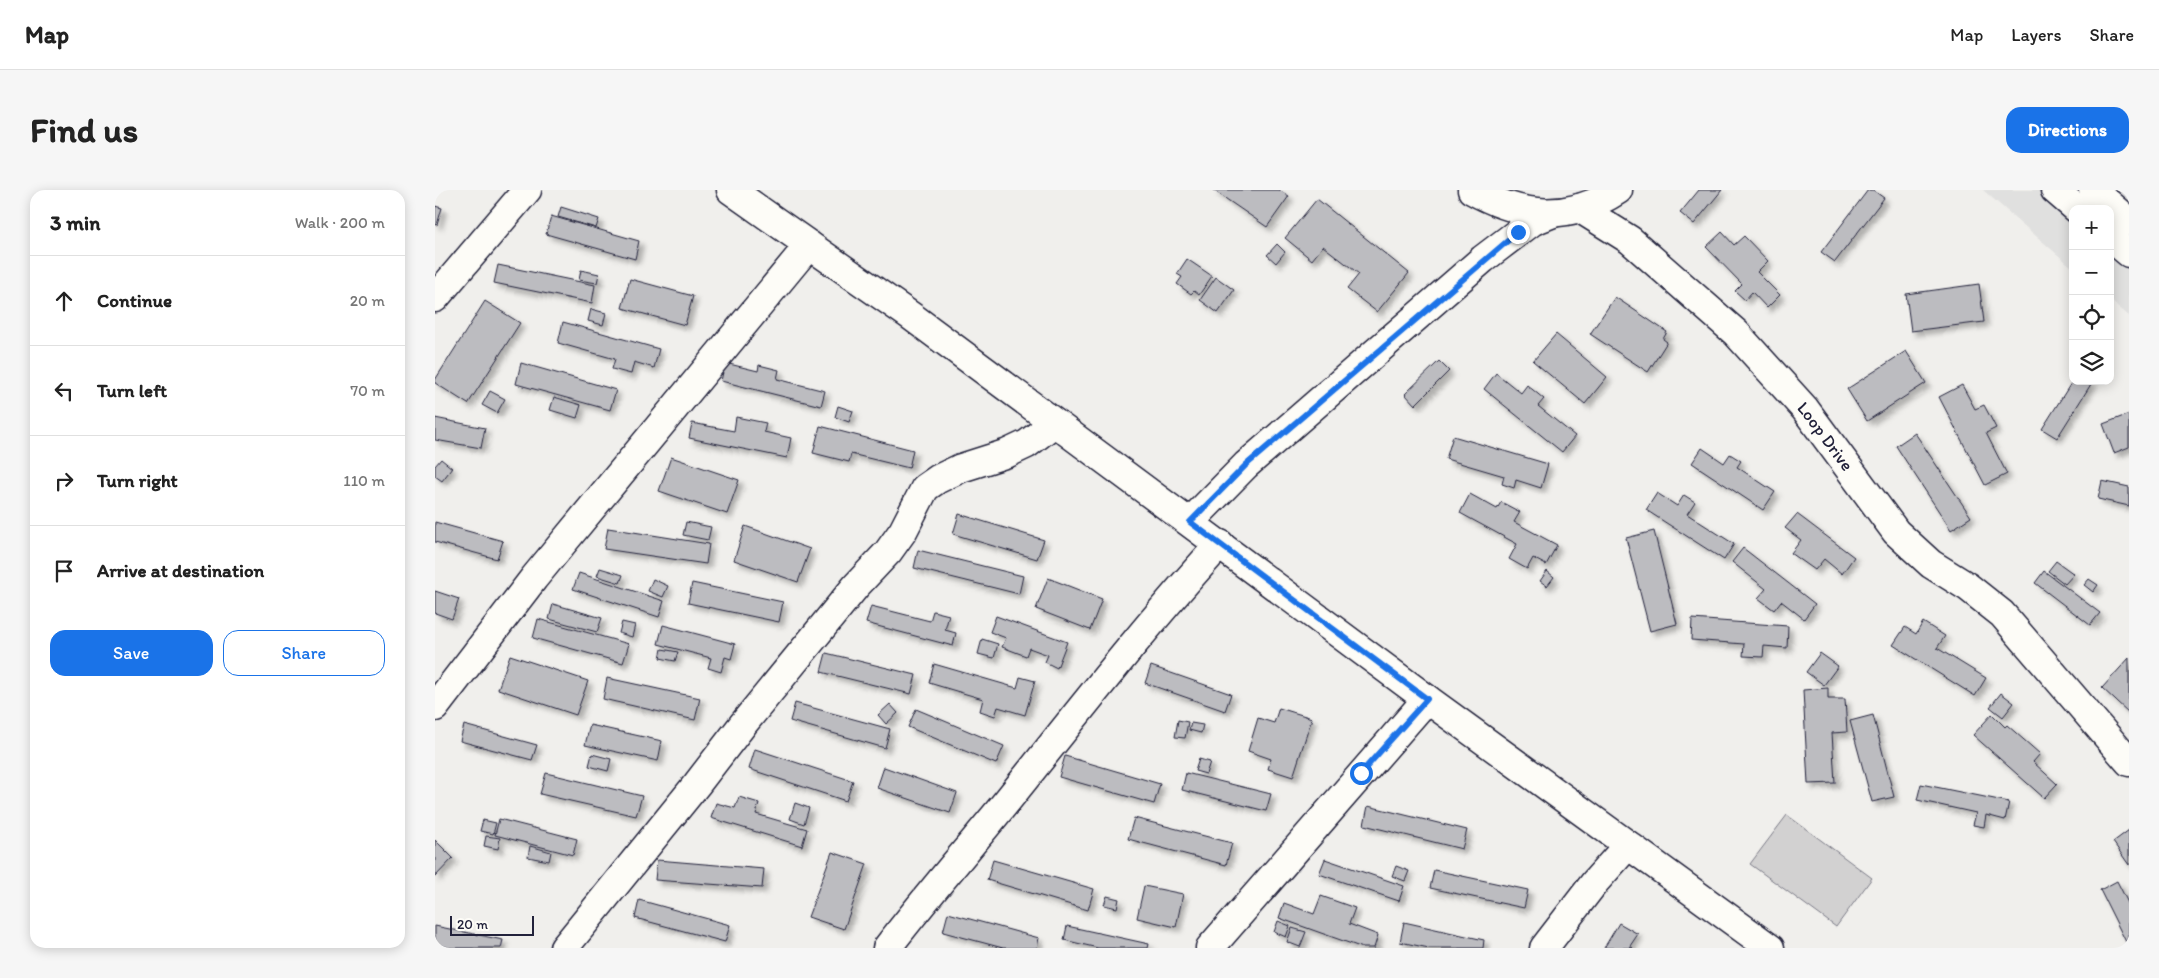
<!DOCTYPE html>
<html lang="en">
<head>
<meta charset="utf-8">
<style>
	:root { --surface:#fff; --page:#f6f6f6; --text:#222; --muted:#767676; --line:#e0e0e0; --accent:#1a73e8 }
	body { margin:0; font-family:Itim,sans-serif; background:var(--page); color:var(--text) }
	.controls { position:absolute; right:15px; top:15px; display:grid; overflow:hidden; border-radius:10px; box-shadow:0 2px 12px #0003 }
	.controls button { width:45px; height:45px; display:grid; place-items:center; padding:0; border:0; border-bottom:1px solid var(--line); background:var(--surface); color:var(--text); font:25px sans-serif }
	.scale { position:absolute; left:15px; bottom:12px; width:84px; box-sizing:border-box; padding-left:5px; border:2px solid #22223b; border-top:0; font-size:14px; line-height:18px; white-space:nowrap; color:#22223b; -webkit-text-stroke:4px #fdfcf7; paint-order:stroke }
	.stop { position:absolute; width:15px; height:15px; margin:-11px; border:4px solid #1a73e8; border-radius:50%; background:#fff }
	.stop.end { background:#1a73e8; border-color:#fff; box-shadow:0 1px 5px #0008 }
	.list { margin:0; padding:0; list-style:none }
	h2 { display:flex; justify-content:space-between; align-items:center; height:65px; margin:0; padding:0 20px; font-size:21px }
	h2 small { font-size:16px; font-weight:400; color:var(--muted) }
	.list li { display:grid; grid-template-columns:32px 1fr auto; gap:15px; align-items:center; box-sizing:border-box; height:90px; padding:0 20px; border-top:1px solid var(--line) }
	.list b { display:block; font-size:19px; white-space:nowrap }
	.list em { font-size:16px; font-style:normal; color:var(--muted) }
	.actions { display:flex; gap:10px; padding:15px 20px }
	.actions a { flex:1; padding:11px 0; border:1px solid var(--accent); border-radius:15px; text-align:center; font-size:18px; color:var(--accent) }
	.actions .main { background:var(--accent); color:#fff }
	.icon { flex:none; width:28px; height:28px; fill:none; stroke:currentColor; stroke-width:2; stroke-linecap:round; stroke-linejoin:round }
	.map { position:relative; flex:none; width:1694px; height:758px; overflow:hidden; border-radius:15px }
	header { display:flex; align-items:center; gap:30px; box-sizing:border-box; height:70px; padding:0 25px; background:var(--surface); border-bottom:1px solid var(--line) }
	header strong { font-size:24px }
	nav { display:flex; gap:28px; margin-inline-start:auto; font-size:18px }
	.intro { display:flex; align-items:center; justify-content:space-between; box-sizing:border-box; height:120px; padding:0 30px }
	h1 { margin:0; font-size:35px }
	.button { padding:12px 22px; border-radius:15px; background:var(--accent); color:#fff; font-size:18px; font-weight:700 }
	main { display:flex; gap:30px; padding:0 30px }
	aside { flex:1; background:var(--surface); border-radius:15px; box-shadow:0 2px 12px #0003 }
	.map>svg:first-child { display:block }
</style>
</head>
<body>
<header>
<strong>Map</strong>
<nav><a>Map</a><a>Layers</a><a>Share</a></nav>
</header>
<div class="intro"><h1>Find us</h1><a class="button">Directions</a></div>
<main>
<aside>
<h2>3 min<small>Walk · 200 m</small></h2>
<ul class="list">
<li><svg class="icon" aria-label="ahead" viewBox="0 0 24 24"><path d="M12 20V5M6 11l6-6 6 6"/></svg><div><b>Continue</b></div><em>20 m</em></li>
<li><svg class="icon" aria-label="left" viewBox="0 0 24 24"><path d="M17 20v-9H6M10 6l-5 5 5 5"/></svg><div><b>Turn left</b></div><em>70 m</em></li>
<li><svg class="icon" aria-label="right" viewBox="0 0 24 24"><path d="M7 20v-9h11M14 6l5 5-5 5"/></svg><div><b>Turn right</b></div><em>110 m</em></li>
<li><svg class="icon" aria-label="arrive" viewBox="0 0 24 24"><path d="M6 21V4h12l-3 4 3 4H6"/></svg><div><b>Arrive at destination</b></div></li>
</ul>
<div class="actions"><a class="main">Save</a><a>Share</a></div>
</aside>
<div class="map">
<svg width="1694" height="758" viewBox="0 0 1694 758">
	<defs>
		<filter id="shadow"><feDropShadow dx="4.5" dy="4.5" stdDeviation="2.5" flood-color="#0004"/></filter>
	</defs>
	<rect width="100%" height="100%" fill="#f0efec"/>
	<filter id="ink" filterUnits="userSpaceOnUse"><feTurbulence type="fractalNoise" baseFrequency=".02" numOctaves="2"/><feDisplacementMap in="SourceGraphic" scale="10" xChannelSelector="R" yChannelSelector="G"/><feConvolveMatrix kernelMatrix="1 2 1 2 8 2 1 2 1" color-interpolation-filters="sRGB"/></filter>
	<g filter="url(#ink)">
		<polygon fill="#e0e0df" points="1548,0 1694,0 1694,126 1675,110 1675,19 1638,19 1638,78"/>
		<polygon fill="#d2d1d1" stroke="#7a7a86" points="1352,625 1437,688 1401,737 1315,674"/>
		<g fill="#bcbcc0" stroke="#22223b" filter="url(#shadow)">
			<polygon points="778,0 844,0 854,6 832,37"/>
			<polygon points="1264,0 1287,0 1259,34 1245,23"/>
			<polygon points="1433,0 1438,0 1449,8 1400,72 1386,62"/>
			<polygon points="882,9 974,83 942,122 912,99 924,84 888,56 877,70 850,48"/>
			<polygon points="0,16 7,18 2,35 0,34"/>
			<polygon points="126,17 164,29 161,38 123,27"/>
			<polygon points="116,26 204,51 200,69 111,44"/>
			<polygon points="1287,42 1299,55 1309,46 1333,71 1322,82 1345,105 1332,118 1317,102 1310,110 1300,101 1307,94 1271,57"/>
			<polygon points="842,54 850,62 841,73 832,65"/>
			<polygon points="752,69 777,86 764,105 759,101 756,104 742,94 747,87 742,84"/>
			<polygon points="63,75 160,95 157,113 59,93"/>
			<polygon points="146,80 164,84 162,93 144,90"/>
			<polygon points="781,87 799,100 783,123 765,110"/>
			<polygon points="195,89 258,106 250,135 187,118"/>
			<polygon points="1544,94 1549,132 1476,141 1471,104"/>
			<polygon points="1180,107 1232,142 1228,149 1232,152 1213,182 1155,144"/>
			<polygon points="50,111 85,133 33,214 0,193 0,190"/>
			<polygon points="156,119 171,123 168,135 153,131"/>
			<polygon points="128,132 224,159 219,178 199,172 196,184 177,179 180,169 123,153"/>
			<polygon points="1121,144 1172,187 1150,214 1098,171"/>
			<polygon points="1471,161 1491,193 1432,231 1412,199"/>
			<polygon points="1004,171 1014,181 980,215 970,204"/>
			<polygon points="86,173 181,200 175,220 81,194"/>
			<polygon points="290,173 323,181 324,175 344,180 342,189 390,201 386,216 286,191"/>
			<polygon points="1061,183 1086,203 1092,195 1109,209 1103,216 1140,246 1127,262 1049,199"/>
			<polygon points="1638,190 1658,191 1622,248 1607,239"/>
			<polygon points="1527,195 1540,219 1549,215 1561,238 1551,243 1572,284 1550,295 1504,207"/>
			<polygon points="55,201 70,209 62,223 47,215"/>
			<polygon points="119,207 146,215 142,228 115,220"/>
			<polygon points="403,216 418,221 414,232 400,227"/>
			<polygon points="1694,224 1694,257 1679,263 1668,234"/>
			<polygon points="301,227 331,233 329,242 356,248 352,268 254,248 257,233 299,241"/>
			<polygon points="0,228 50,238 46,258 0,250"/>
			<polygon points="385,236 478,260 474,278 416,264 414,272 378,263"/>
			<polygon points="1480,243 1536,327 1516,340 1461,256"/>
			<polygon points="1018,246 1113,274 1106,298 1081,290 1079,298 1067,294 1069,286 1011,269"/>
			<polygon points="1267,258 1289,273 1295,264 1306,271 1302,277 1340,302 1328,320 1257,273"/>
			<polygon points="236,267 304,290 292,324 224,301"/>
			<polygon points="6,269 17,278 7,291 0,286 0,276"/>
			<polygon points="1667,291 1694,297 1694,316 1663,309"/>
			<polygon points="1222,303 1242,316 1249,305 1260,312 1252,324 1299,354 1289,370 1211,320"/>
			<polygon points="1035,304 1062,319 1066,312 1085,322 1079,332 1122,355 1111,375 1098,368 1092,379 1074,369 1082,354 1025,323"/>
			<polygon points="524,324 609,350 602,369 518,344"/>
			<polygon points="1362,324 1419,367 1407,384 1389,369 1380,380 1356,363 1366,350 1350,338"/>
			<polygon points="0,332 68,351 62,369 0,352"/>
			<polygon points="251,332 276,337 273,350 248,345"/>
			<polygon points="310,336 375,359 363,392 299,370"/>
			<polygon points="173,338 274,354 271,374 169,359"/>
			<polygon points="1219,341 1242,434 1215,441 1191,348"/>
			<polygon points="1308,358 1380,414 1369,429 1346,411 1339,420 1323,408 1331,399 1297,372"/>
			<polygon points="483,360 588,386 584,404 479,378"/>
			<polygon points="1621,371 1639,384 1630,394 1613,381"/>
			<polygon points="165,378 188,385 185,393 162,386"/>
			<polygon points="1112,381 1119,387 1112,396 1105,391"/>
			<polygon points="1609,381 1665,423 1655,435 1600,393"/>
			<polygon points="144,383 229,411 224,427 138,399"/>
			<polygon points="613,388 667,409 655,440 601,419"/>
			<polygon points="218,389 233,396 228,407 213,401"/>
			<polygon points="1654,389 1663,395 1658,402 1649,395"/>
			<polygon points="257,393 348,412 344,432 253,413"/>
			<polygon points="0,401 24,409 17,429 0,423"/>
			<polygon points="118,414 167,428 162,442 114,429"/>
			<polygon points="436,416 495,431 498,421 514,425 510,440 521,443 518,456 431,433"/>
			<polygon points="561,426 632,452 622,478 610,472 613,465 594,458 591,466 567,457 571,448 555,442"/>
			<polygon points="103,429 194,454 188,473 98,448"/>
			<polygon points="1257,429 1353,436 1352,458 1329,456 1328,467 1308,466 1309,454 1256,450"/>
			<polygon points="187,432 200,435 197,447 184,443"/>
			<polygon points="1488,432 1510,446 1502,458 1551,488 1540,506 1458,455 1470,437 1481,444"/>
			<polygon points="228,435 300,454 296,469 290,467 286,482 273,478 276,468 223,454"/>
			<polygon points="547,449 563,454 559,468 543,464"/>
			<polygon points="227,459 243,462 240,471 225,468"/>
			<polygon points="391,463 481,485 476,504 386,482"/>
			<polygon points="1385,463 1403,476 1389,495 1371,482"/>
			<polygon points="75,465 153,491 141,525 63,499"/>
			<polygon points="1694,468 1694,523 1667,498"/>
			<polygon points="499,474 582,498 585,487 600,491 590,525 563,517 560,526 545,521 548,509 494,493"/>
			<polygon points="716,476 796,504 790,521 710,493"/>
			<polygon points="172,488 265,508 260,530 168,509"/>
			<polygon points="1393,498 1393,509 1410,509 1412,542 1397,543 1400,593 1373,594 1368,500"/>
			<polygon points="1566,503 1579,513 1568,527 1555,517"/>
			<polygon points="360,513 455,539 450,558 355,531"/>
			<polygon points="455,514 463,523 451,534 443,525"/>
			<polygon points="844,518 877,528 858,587 833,579 836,569 813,561 823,528 839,533"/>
			<polygon points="481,519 569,556 561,574 473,537"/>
			<polygon points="1557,524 1570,537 1572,535 1605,564 1598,572 1622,594 1609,608 1538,545"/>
			<polygon points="1438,525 1459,607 1437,612 1415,531"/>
			<polygon points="743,530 753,532 750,548 740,547"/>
			<polygon points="756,533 768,535 766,543 754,540"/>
			<polygon points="29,535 102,555 97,570 25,551"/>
			<polygon points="155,535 227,551 223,571 150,555"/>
			<polygon points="320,559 418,591 411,611 314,579"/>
			<polygon points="157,564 176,569 173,581 154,576"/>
			<polygon points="630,566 725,594 719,614 624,587"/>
			<polygon points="764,569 775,572 771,584 760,581"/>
			<polygon points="449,577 522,603 515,623 442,598"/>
			<polygon points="111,583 207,606 201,626 105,604"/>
			<polygon points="751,583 836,604 831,621 747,600"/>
			<polygon points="1486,594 1574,612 1570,630 1551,625 1549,637 1538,635 1541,623 1482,610"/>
			<polygon points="304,607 324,613 321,624 372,639 367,656 276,628 281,613 300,618"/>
			<polygon points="360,613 374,618 369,634 355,629"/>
			<polygon points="933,616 1032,640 1027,659 929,635"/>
			<polygon points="699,628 797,653 791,675 693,649"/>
			<polygon points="64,629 142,649 138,665 60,645"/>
			<polygon points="48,630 61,633 58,644 45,641"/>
			<polygon points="1694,640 1694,675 1678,652"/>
			<polygon points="51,646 65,648 63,659 49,656"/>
			<polygon points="0,650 18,668 0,687"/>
			<polygon points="95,656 116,662 114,671 93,667"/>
			<polygon points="397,662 432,674 409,739 373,727"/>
			<polygon points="890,669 969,696 964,711 884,684"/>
			<polygon points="222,670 329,679 327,698 220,690"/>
			<polygon points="558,670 659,699 653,720 552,690"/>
			<polygon points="961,676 974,681 970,691 957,686"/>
			<polygon points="999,680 1093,700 1089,718 995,698"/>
			<polygon points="1682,691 1694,715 1694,758 1665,700"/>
			<polygon points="709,696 748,704 741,737 702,728"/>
			<polygon points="672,706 684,709 682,718 669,715"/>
			<polygon points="886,706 920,718 914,734 943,745 939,758 928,758 844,728 849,713 879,724"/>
			<polygon points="204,710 295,735 290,752 200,728"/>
			<polygon points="513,723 604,748 602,758 568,758 508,742"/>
			<polygon points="843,731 855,736 851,747 839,742"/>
			<polygon points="969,732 1049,750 1048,758 994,758 965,752"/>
			<polygon points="1184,733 1203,744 1195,756 1198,758 1169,758"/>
			<polygon points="0,736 68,750 66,758 16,758 0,755"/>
			<polygon points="632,736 714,754 713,758 663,758 629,750"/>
			<polygon points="857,738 871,742 865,757 852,752"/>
		</g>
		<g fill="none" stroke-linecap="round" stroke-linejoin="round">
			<g stroke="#22223b" stroke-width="31">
				<g id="minor">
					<path d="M1037,0C1087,28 1134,32 1183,0"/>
					<polyline points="1620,0 1642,19"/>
					<polyline points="1658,0 1694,31"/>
					<path id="s1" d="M1144,18L1195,50L1301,143L1370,219L1461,342L1496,374L1533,397L1567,424L1694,572"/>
					<polyline points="1675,47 1694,63"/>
					<polyline points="374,55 476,126 992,509 1335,758"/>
					<polyline points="0,108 92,0"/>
					<polyline points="755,332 811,275 1048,69 1098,31 1118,23"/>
					<polyline points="0,517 99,388 374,55 296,0"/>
					<polyline points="129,758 262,594 309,533 421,396 453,362 468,341 490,298 503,289 526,278 573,263 592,254 619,233"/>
					<path d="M452,758C491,707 532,660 572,611C642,524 710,436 785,354"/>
					<polyline points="775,758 992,509"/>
					<polyline points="1109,758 1160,692 1193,655"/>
				</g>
			</g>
			<use href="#minor" stroke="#fdfcf7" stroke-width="28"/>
		</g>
	</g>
	<g fill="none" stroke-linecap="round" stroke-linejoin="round" filter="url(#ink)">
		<polyline stroke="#1a73e8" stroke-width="6" points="926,583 992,509 755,332 811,275 1083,42"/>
	</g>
	<g text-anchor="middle" stroke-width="4" stroke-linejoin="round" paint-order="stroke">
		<g font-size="18" fill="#22223b" stroke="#fdfcf7">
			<text dy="6" stroke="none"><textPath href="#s1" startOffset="338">Loop Drive</textPath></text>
		</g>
	</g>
</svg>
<div class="controls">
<button>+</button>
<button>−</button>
<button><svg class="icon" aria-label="locate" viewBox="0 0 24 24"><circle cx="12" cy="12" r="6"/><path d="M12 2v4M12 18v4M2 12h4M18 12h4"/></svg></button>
<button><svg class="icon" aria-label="layers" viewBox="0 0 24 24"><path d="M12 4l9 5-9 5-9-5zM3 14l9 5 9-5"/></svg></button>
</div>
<div class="scale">20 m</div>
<div class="stop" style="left:926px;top:583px"></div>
<div class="stop end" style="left:1083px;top:42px"></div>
</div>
</main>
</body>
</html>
